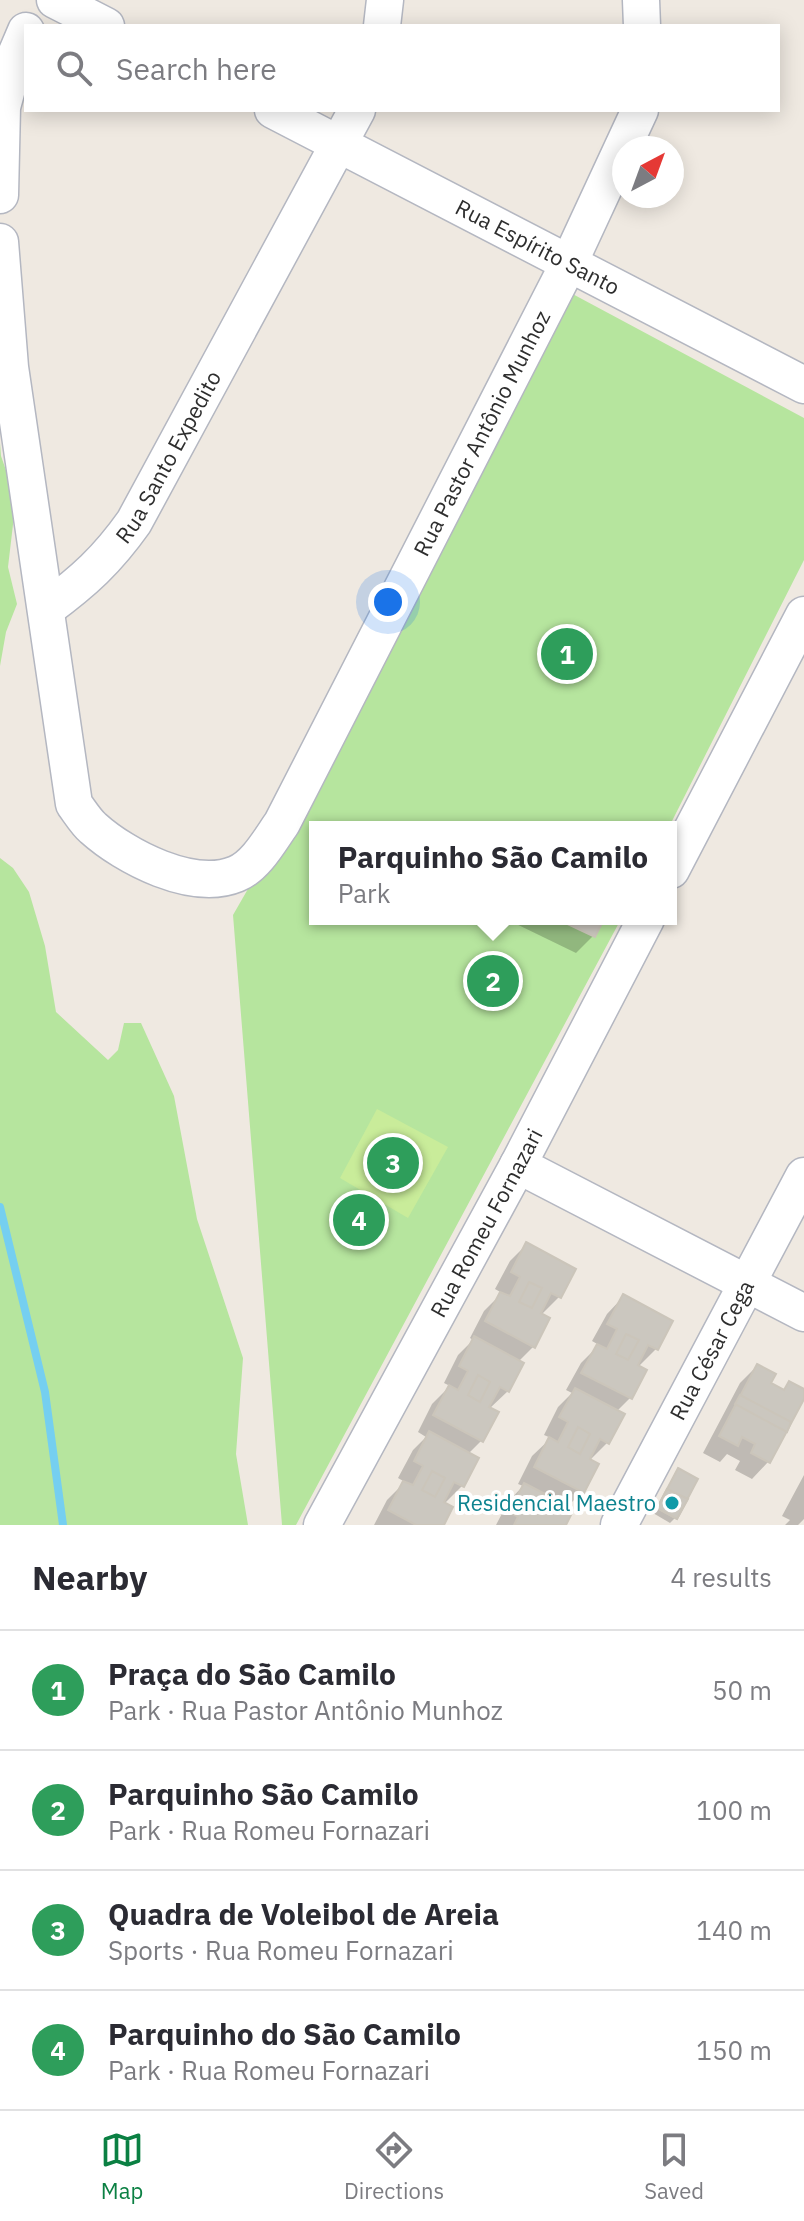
<!DOCTYPE html>
<html lang="en">
<head>
<meta charset="utf-8">
<style>
	:root { --surface:#fff; --page:#f2f2f3; --text:#2b2b33; --muted:#7c7c81; --line:#e1e1e2; --accent:#0b8043 }
	body { margin:0; font-family:"IBM Plex Sans",sans-serif; background:var(--page); color:var(--text) }
	.compass { position:absolute; left:612px; top:136px; width:72px; height:72px; border-radius:50%; background:var(--surface); box-shadow:0 4px 20px #0003; rotate:41deg }
	.you { position:absolute; left:388px; top:602px; width:28px; height:28px; margin:-20px; border:6px solid #fff; border-radius:50%; background:#1a73e8; box-shadow:0 0 0 12px #1a73e833 }
	.badge { display:grid; place-items:center; width:52px; height:52px; border-radius:50%; background:var(--accent); color:#fff; font-size:26px; font-weight:700 }
	.pin { position:absolute; translate:-50% -50%; border:4px solid #fff; box-shadow:0 2px 8px #0006 }
	.popup { position:absolute; left:309px; top:821px; width:368px; height:104px; box-sizing:border-box; display:grid; place-content:center; border-radius:0px; background:var(--surface); filter:drop-shadow(0 2px 6px #0005); font-size:26px; white-space:nowrap; color:var(--muted) }
	.popup b { font-size:30px; color:var(--text) }
	.popup::after { content:''; position:absolute; left:50%; top:100%; margin-left:-16px; border:16px solid transparent; border-top-color:var(--surface) }
	.list { margin:0; padding:0; list-style:none }
	h2 { display:flex; justify-content:space-between; align-items:center; height:104px; margin:0; padding:0 32px; font-size:34px }
	h2 small { font-size:26px; font-weight:400; color:var(--muted) }
	.list li { display:grid; grid-template-columns:52px 1fr auto; gap:24px; align-items:center; box-sizing:border-box; height:120px; padding:0 32px; border-top:2px solid var(--line) }
	.list b { display:block; font-size:30px; white-space:nowrap }
	.list p { margin:0; font-size:26px; white-space:nowrap; color:var(--muted) }
	.list em { font-size:26px; font-style:normal; color:var(--muted) }
	.icon { flex:none; width:44px; height:44px; fill:none; stroke:currentColor; stroke-width:2; stroke-linecap:round; stroke-linejoin:round }
	.map { position:relative; flex:none; width:804px; height:1525px; overflow:hidden }
	.search { position:absolute; background:var(--surface); box-shadow:0 4px 20px #0003; left:24px; right:24px; top:24px; height:88px; display:flex; align-items:center; gap:20px; box-sizing:border-box; padding:0 28px; border-radius:0px; color:var(--muted); font-size:30px }
	.sheet { height:584px; background:var(--surface) }
	nav { display:flex; justify-content:space-around; align-items:center; box-sizing:border-box; height:112px; border-top:2px solid var(--line); background:var(--surface); font-size:22px; color:var(--muted) }
	nav a { display:grid; justify-items:center; gap:4px }
	nav .on { color:var(--accent) }
	.map>svg:first-child { display:block }
</style>
</head>
<body>
<div class="map">
<svg width="804" height="1525" viewBox="0 0 804 1525">
	<rect width="100%" height="100%" fill="#efe9e1"/>
	<g fill="#b6e59e">
		<polygon points="567,291 804,418 804,560 669,827 315,827 315,919 621,919 296,1525 282,1525 233,915 329,748"/>
		<polygon points="0,443 1,456 16,499 8,567 17,604 6,632 0,666"/>
		<polygon points="0,858 13,868 29,892 45,946 56,1012 108,1060 118,1050 124,1023 141,1023 174,1096 197,1219 243,1358 236,1454 248,1525 0,1525"/>
	</g>
	<polygon fill="#c9ec9a" points="377,1109 448,1147 408,1218 340,1178"/>
	<g fill="#0003">
		<polygon points="506,919 602,919 593,936 576,953"/>
		<polygon points="526,1245 559,1297 541,1315 534,1346 518,1362 508,1391 489,1409 482,1440 468,1454 462,1486 444,1504 442,1525 374,1525 387,1500 405,1482 398,1478 413,1450 426,1437 418,1432 432,1404 450,1386 444,1383 458,1355 473,1340 470,1338 484,1311 502,1293 495,1289 510,1261"/>
		<polygon points="623,1297 656,1349 638,1367 645,1371 630,1398 616,1412 608,1442 589,1461 582,1492 567,1507 564,1525 496,1525 508,1502 523,1486 518,1484 532,1456 551,1438 544,1435 558,1407 572,1393 566,1390 581,1363 599,1345 592,1341 607,1314"/>
		<polygon points="757,1366 768,1384 782,1391 789,1384 804,1391 804,1395 768,1462 752,1479 735,1470 740,1461 727,1454 720,1462 703,1453 740,1383"/>
		<polygon points="678,1471 675,1518 670,1523 653,1513"/>
		<polygon points="804,1475 804,1519 798,1525 785,1525 790,1520 782,1516"/>
	</g>
	<g fill="none" stroke-linecap="round" stroke-linejoin="round">
		<polyline stroke="#75cff0" stroke-width="8" points="0,1207 45,1392 63,1525"/>
	</g>
	<g fill="#cbc7bf" stroke="#cbc5ba" stroke-width="2">
		<polygon points="557,919 604,919 595,937"/>
		<polygon points="526,1242 576,1269 561,1298 551,1293 541,1313 550,1318 535,1348 485,1321 500,1292 510,1296 520,1277 511,1272"/>
		<polygon points="529,1282 542,1288 532,1308 519,1302"/>
		<polygon points="623,1294 673,1321 658,1350 648,1345 638,1365 647,1370 632,1399 581,1373 597,1344 607,1349 617,1329 607,1324"/>
		<polygon points="626,1334 639,1340 628,1360 616,1354"/>
		<polygon points="474,1336 524,1363 509,1392 500,1387 489,1407 499,1412 483,1442 433,1415 449,1385 458,1390 468,1371 459,1366"/>
		<polygon points="757,1364 776,1374 771,1383 784,1390 789,1381 804,1389 804,1399 770,1463 751,1453 755,1444 742,1437 738,1446 719,1436"/>
		<polygon points="478,1375 490,1382 480,1402 468,1395"/>
		<polygon points="575,1388 625,1414 609,1444 600,1439 590,1459 599,1464 584,1493 534,1467 549,1437 558,1442 568,1422 559,1417"/>
		<polygon points="740,1395 791,1422 787,1432 735,1404"/>
		<polygon points="578,1427 590,1434 580,1454 568,1447"/>
		<polygon points="429,1431 479,1458 464,1487 454,1482 444,1502 453,1507 444,1525 416,1525 388,1510 403,1481 413,1485 423,1466 414,1461"/>
		<polygon points="678,1468 698,1479 677,1519 657,1508"/>
		<polygon points="432,1471 445,1478 435,1497 422,1490"/>
		<polygon points="524,1483 574,1509 566,1525 514,1525 518,1517 509,1512"/>
		<polygon points="667,1489 688,1499 677,1519 657,1508"/>
	</g>
	<g fill="none" stroke-linecap="round" stroke-linejoin="round">
		<g stroke="#b4b7c1" stroke-width="39">
			<g id="minor">
				<polyline points="55,0 106,26"/>
				<polyline points="641,0 642,26"/>
				<polyline points="382,26 385,0"/>
				<path id="s1" d="M273,110L804,385"/>
				<polyline points="0,195 2,107 17,52 26,31"/>
				<path id="s2" d="M0,242L10,367L74,804C80,812 86,822 93,828C125,857 193,892 236,874C256,866 270,840 282,823L569,263L640,110"/>
				<path id="s3" d="M46,609C84,581 107,560 134,522L357,110"/>
				<polyline points="671,870 804,615"/>
				<polyline points="518,1165 804,1313"/>
				<path id="s4" d="M322,1525L518,1165L646,919"/>
				<path id="s5" d="M619,1525L804,1176"/>
			</g>
		</g>
		<use href="#minor" stroke="#fff" stroke-width="36"/>
	</g>
	<circle fill="#0f9aa8" stroke="#fff" stroke-width="3" cx="672" cy="1503" r="8"/>
	<g text-anchor="middle" stroke-width="8" stroke-linejoin="round" paint-order="stroke">
		<g font-size="22" fill="#2e2e2e" stroke="#fff">
			<text dy="8" stroke="none"><textPath href="#s1" startOffset="298">Rua Espírito Santo</textPath></text>
			<text dy="8" stroke="none"><textPath href="#s2" startOffset="1262">Rua Pastor Antônio Munhoz</textPath></text>
			<text dy="8" stroke="none"><textPath href="#s3" startOffset="198">Rua Santo Expedito</textPath></text>
			<text dy="8" stroke="none"><textPath href="#s4" startOffset="344">Rua Romeu Fornazari</textPath></text>
			<text dy="8" stroke="none"><textPath href="#s5" startOffset="198">Rua César Cega</textPath></text>
		</g>
		<g font-size="22" fill="#0d838f" stroke="#fff" text-anchor="end">
			<text x="656" y="1511">Residencial Maestro</text>
		</g>
	</g>
</svg>
<svg class="compass" viewBox="-18 -18 36 36"><path d="M0-13l5 13h-10z" fill="#e53935"/><path d="M0 13l5-13h-10z" fill="#7c7c81"/></svg>
<div class="you"></div>
<div class="pin badge" style="left:567px;top:654px;background:#2e9e5b">1</div>
<div class="pin badge" style="left:493px;top:981px;background:#2e9e5b">2</div>
<div class="popup"><b>Parquinho São Camilo</b>Park</div>
<div class="pin badge" style="left:393px;top:1163px;background:#2e9e5b">3</div>
<div class="pin badge" style="left:359px;top:1220px;background:#2e9e5b">4</div>
<div class="search"><svg class="icon" aria-label="search" viewBox="0 0 24 24"><circle cx="10" cy="10" r="6"/><path d="M15 15l6 6"/></svg>Search here</div>
</div>
<section class="sheet">
<h2>Nearby<small>4 results</small></h2>
<ul class="list">
<li><span class="badge" style="background:#2e9e5b">1</span><div><b>Praça do São Camilo</b><p>Park · Rua Pastor Antônio Munhoz</p></div><em>50 m</em></li>
<li><span class="badge" style="background:#2e9e5b">2</span><div><b>Parquinho São Camilo</b><p>Park · Rua Romeu Fornazari</p></div><em>100 m</em></li>
<li><span class="badge" style="background:#2e9e5b">3</span><div><b>Quadra de Voleibol de Areia</b><p>Sports · Rua Romeu Fornazari</p></div><em>140 m</em></li>
<li><span class="badge" style="background:#2e9e5b">4</span><div><b>Parquinho do São Camilo</b><p>Park · Rua Romeu Fornazari</p></div><em>150 m</em></li>
</ul>
</section>
<nav>
<a class="on"><svg class="icon" aria-label="map" viewBox="0 0 24 24"><path d="M3 6l6-2 6 2 6-2v14l-6 2-6-2-6 2zM9 4v14M15 6v14"/></svg>Map</a>
<a><svg class="icon" aria-label="directions" viewBox="0 0 24 24"><path d="M12 3l9 9-9 9-9-9zM9 14v-3h6M13 9l2 2-2 2"/></svg>Directions</a>
<a><svg class="icon" aria-label="saved" viewBox="0 0 24 24"><path d="M7 4h10v16l-5-4-5 4z"/></svg>Saved</a>
</nav>
</body>
</html>
